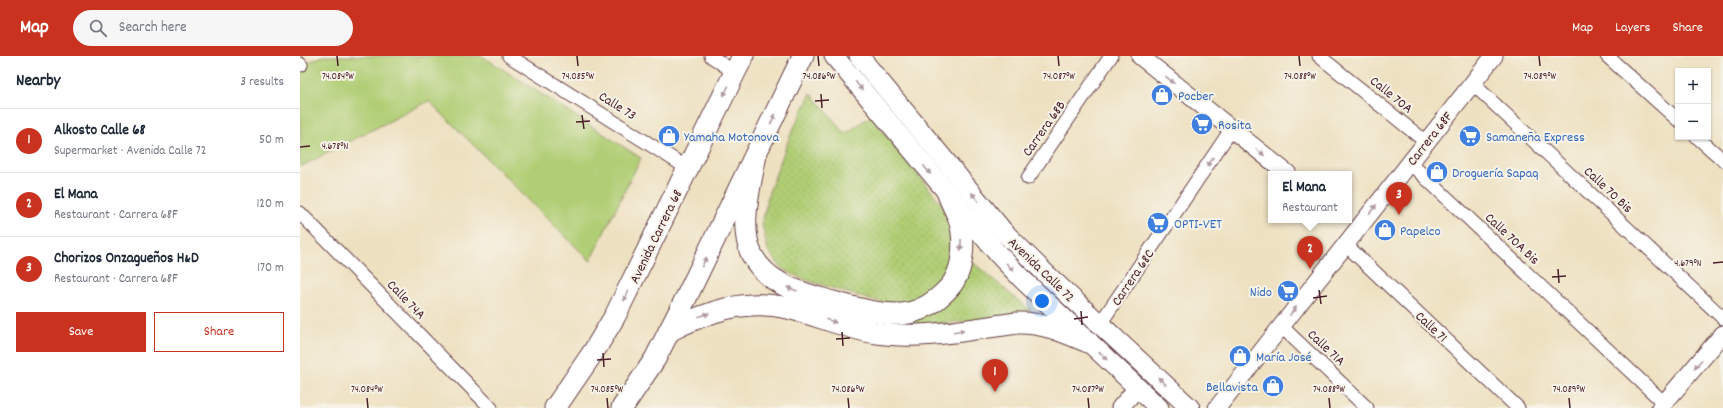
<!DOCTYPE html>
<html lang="en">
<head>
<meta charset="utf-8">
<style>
	:root { --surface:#fff; --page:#f6f6f7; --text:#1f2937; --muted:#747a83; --line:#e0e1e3; --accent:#c8321e }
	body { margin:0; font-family:Dekko,sans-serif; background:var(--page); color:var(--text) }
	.controls { position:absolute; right:12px; top:12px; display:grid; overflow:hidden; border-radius:0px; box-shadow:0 1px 3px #0004 }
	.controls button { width:36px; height:36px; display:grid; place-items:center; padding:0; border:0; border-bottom:1px solid var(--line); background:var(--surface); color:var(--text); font:20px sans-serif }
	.you { position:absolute; left:742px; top:245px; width:14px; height:14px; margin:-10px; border:3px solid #fff; border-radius:50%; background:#1a73e8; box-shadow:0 0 0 6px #1a73e833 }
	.badge { display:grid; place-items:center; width:26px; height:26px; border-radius:50%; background:var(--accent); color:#fff; font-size:13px; font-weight:700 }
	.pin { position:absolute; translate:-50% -33px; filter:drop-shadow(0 1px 2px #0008) }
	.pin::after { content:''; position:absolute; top:21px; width:14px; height:12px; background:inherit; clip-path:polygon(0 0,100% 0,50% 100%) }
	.popup { position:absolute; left:968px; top:115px; width:84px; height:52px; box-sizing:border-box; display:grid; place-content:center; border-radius:0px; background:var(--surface); filter:drop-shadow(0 1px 3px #0005); font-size:13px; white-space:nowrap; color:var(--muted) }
	.popup b { font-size:15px; color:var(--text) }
	.popup::after { content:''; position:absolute; left:50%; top:100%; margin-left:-8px; border:8px solid transparent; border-top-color:var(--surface) }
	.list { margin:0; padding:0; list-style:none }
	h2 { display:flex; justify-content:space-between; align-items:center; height:52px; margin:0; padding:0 16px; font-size:17px }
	h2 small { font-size:13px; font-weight:400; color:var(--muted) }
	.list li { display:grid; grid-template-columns:26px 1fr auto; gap:12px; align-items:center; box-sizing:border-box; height:64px; padding:0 16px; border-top:1px solid var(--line) }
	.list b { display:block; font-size:15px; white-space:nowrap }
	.list p { margin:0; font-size:13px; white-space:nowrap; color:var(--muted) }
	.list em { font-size:13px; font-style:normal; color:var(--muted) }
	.actions { display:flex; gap:8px; padding:12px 16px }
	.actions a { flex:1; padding:9px 0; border:1px solid var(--accent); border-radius:0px; text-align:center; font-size:14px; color:var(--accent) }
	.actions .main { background:var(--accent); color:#fff }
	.icon { flex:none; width:22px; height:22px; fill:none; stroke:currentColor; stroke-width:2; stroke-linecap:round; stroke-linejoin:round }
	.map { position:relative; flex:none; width:1423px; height:352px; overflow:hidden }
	header { display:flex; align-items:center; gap:24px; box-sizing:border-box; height:56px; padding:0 20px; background:var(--accent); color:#fff }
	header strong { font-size:19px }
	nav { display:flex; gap:22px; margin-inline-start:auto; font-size:14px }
	.search { width:280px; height:36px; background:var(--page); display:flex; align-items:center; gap:10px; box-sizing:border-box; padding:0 14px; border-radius:22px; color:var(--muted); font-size:15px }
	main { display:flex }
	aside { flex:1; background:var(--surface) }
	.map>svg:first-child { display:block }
</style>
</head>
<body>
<header>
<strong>Map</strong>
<div class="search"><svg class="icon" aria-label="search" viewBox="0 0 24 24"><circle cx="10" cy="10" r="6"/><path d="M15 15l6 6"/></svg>Search here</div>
<nav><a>Map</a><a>Layers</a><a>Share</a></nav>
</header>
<main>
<aside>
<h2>Nearby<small>3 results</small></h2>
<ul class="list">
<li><span class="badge">1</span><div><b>Alkosto Calle 68</b><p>Supermarket · Avenida Calle 72</p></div><em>50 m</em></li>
<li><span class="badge">2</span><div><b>El Mana</b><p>Restaurant · Carrera 68F</p></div><em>120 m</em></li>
<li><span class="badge">3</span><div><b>Chorizos Onzagueños H&amp;D</b><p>Restaurant · Carrera 68F</p></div><em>170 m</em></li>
</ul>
<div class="actions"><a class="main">Save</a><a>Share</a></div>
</aside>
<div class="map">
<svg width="1423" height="352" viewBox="0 0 1423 352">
	<defs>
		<pattern id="grass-dots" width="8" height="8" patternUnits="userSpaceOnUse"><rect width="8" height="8" fill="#b0ce75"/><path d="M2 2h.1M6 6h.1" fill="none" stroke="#99b065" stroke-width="1.8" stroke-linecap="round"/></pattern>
	</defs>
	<rect width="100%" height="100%" fill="#f7f3e8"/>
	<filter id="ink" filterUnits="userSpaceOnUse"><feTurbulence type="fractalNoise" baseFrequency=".025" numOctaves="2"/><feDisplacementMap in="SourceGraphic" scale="8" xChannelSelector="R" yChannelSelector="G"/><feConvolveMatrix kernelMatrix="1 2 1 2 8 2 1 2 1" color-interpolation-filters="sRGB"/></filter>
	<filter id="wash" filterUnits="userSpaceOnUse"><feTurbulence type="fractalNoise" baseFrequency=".012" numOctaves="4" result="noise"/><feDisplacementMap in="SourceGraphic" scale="16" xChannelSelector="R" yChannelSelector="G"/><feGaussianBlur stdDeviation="0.9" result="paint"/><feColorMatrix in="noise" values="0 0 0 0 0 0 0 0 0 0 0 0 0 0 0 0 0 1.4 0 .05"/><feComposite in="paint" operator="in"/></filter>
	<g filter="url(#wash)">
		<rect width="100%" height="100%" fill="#eee1c1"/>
		<g fill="url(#grass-dots)" stroke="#7d7650">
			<polygon points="511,37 545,78 571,60 643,150 653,176 653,202 640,226 619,243 601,249 571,244 503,223 482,213 468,194 462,168 469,136 490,80"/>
			<polygon points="671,205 731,255 668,265 629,268 589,268"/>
		</g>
		<polygon fill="#b0ce75" stroke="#7d7650" points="23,0 182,0 341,102 290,205 129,45 0,111 0,10"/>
	</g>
	<g filter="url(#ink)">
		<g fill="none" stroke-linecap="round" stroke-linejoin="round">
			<g stroke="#633c42" stroke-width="15">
				<g id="minor">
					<polyline points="209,0 389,113"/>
					<polyline points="411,0 435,17"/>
					<polyline points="1019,0 1126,86"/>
					<polyline points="1307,0 1378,64"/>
					<polyline points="0,8 1,9"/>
					<polyline points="1172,27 1423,262"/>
					<polyline points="1397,81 1423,104"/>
					<polyline points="1110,107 1364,347"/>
					<polyline points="728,122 811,0"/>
					<polyline points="0,157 191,352"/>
					<polyline points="1045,188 1218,352"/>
					<polyline points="800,268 931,74"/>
					<polyline points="981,270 1067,352"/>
				</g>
			</g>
			<g stroke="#633c42" stroke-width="19">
				<g id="tertiary">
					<polyline points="840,0 988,118"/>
					<polyline points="820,352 837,332"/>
					<polyline points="917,352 1194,0"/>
					<polyline points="1360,352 1423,278"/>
				</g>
			</g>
			<g stroke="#633c42" stroke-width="21">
				<g id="secondary">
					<polyline points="534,0 699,199 722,223 859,352"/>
					<polyline points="559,0 703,175 745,217 890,352"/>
				</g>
			</g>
			<g stroke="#633c42" stroke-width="23">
				<g id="primary">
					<path d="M456,98C451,129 438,170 452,199C468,230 503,237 533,246C556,252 578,259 602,258C615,257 627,251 637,243C643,238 650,232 654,225C664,209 665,181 659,163C656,155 651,147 648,138"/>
					<path d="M369,275C407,256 445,242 488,252C517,259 546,272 576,277C622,284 671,273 717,267C743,266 764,276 788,286"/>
					<polyline points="255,352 294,295 315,260 443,0"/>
					<polyline points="322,352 355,303 387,240 503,0"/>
				</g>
			</g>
			<use href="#minor" stroke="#fff" stroke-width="13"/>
			<use href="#tertiary" stroke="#fff" stroke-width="17"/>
			<use href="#secondary" stroke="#fff" stroke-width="19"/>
			<use href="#primary" stroke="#fff" stroke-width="21"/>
		</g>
		<defs><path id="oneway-solid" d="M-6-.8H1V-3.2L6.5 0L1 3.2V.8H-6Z"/></defs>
		<g fill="#ae9aa0">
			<use href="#oneway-solid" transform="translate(870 24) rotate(39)"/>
			<use href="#oneway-solid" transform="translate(559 30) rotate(51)"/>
			<use href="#oneway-solid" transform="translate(426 35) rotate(116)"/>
			<use href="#oneway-solid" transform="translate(473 63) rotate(-64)"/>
			<use href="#oneway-solid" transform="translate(960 96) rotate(38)"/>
			<use href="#oneway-solid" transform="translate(910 106) rotate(124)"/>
			<use href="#oneway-solid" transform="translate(627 114) rotate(51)"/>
			<use href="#oneway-solid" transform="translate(675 141) rotate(-129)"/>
			<use href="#oneway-solid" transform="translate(1073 153) rotate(-52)"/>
			<use href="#oneway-solid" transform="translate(661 189) rotate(91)"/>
			<use href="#oneway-solid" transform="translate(404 206) rotate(-64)"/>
			<use href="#oneway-solid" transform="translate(710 211) rotate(46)"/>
			<use href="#oneway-solid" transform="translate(492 233) rotate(-160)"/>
			<use href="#oneway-solid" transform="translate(326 240) rotate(117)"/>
			<use href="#oneway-solid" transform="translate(993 255) rotate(-52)"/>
			<use href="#oneway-solid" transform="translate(404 259) rotate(-18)"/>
			<use href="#oneway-solid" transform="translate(531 265) rotate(17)"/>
			<use href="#oneway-solid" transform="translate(659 275) rotate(-7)"/>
			<use href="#oneway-solid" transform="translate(803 300) rotate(43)"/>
			<use href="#oneway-solid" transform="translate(1398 308) rotate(131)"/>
			<use href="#oneway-solid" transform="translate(862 325) rotate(-137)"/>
		</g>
	</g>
	<path fill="none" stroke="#4a1f2b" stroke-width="1.5" d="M37,0L38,10M277,0L278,10M518,0L519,10M758,0L759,10M999,0L1000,10M1239,0L1240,10M521,38L522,52M515,45L529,44M282,59L284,73M276,66L290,65M0,91L10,90M1413,207L1423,206M1258,213L1259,227M1252,221L1266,220M1019,234L1021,248M1013,242L1027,240M781,255L782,269M774,263L788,261M542,276L543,290M536,283L550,282M303,297L304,311M297,304L311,303M67,342L68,352M307,342L308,352M548,342L549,352M788,342L789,352M1029,342L1030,352M1269,342L1270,352"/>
	<defs>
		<g id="shop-disc" transform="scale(1.15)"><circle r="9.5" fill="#3f7fe0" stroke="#f7f3e8"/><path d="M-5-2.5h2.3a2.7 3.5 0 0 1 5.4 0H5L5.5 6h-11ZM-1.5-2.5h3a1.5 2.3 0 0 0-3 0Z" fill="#fff"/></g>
		<g id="supermarket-disc" transform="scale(1.15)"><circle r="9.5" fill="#3f7fe0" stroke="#f7f3e8"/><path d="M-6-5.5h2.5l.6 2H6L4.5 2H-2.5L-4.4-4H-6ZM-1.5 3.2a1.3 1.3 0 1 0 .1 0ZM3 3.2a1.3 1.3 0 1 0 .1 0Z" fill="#fff"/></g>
	</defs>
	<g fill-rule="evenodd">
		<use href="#shop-disc" x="862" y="39"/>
		<use href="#supermarket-disc" x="902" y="68"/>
		<use href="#shop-disc" x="369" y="80"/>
		<use href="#supermarket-disc" x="1170" y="80"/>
		<use href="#shop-disc" x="1137" y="116"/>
		<use href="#supermarket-disc" x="858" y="167"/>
		<use href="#shop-disc" x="1085" y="174"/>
		<use href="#supermarket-disc" x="988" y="235"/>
		<use href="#shop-disc" x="940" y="300"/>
		<use href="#shop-disc" x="973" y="330"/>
	</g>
	<g text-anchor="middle" stroke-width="4" stroke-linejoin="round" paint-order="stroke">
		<g font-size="14" fill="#4a1f2b" stroke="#f7f3e8">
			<text transform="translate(1092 38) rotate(39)" y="5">Calle 70A</text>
			<text transform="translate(318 49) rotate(32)" y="5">Calle 73</text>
			<text transform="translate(743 72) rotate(-55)" y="5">Carrera 68B</text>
			<text transform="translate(1129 82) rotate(-52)" y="5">Carrera 68F</text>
			<text transform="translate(1309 133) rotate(43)" y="5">Calle 70 Bis</text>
			<text transform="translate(355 180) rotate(-64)" y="5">Avenida Carrera 68</text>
			<text transform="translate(1213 182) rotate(43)" y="5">Calle 70A Bis</text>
			<text transform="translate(742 213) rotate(44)" y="5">Avenida Calle 72</text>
			<text transform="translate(832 221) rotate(-56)" y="5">Carrera 68C</text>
			<text transform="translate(107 243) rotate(46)" y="5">Calle 74A</text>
			<text transform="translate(1132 270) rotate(43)" y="5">Calle 71</text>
			<text transform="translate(1027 291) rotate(43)" y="5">Calle 71A</text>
		</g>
		<g font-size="14" fill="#366cbe" stroke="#f7f3e8" text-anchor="start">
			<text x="878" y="44">Pocber</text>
			<text x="918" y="73">Rosita</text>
			<text x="384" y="85">Yamaha Motonova</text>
			<text x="1186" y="85">Samaneña Express</text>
			<text x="1152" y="121">Droguería Sapaq</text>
			<text x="874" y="172">OPTI-VET</text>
			<text x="1100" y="179">Papelco</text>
			<text x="972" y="240" text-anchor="end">Nido</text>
			<text x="956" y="305">María José</text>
			<text x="958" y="335" text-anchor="end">Bellavista</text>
		</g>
	</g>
	<g font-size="10" text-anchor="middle" fill="#4a1f2b" stroke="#f7f3e8" stroke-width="4" stroke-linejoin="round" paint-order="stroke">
		<text x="38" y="23">74.084°W</text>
		<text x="278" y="23">74.085°W</text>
		<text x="519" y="23">74.086°W</text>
		<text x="759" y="23">74.087°W</text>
		<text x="1000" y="23">74.088°W</text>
		<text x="1240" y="23">74.089°W</text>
		<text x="35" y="93">4.678°N</text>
		<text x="1388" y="210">4.679°N</text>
		<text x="67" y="336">74.084°W</text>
		<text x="307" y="336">74.085°W</text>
		<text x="548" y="336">74.086°W</text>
		<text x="788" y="336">74.087°W</text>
		<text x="1029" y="336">74.088°W</text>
		<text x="1269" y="336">74.089°W</text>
	</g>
</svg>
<div class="controls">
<button>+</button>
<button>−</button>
</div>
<div class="you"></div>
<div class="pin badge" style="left:695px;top:336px">1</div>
<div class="pin badge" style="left:1010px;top:213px">2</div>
<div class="popup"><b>El Mana</b>Restaurant</div>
<div class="pin badge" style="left:1099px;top:159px">3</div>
</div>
</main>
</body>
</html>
